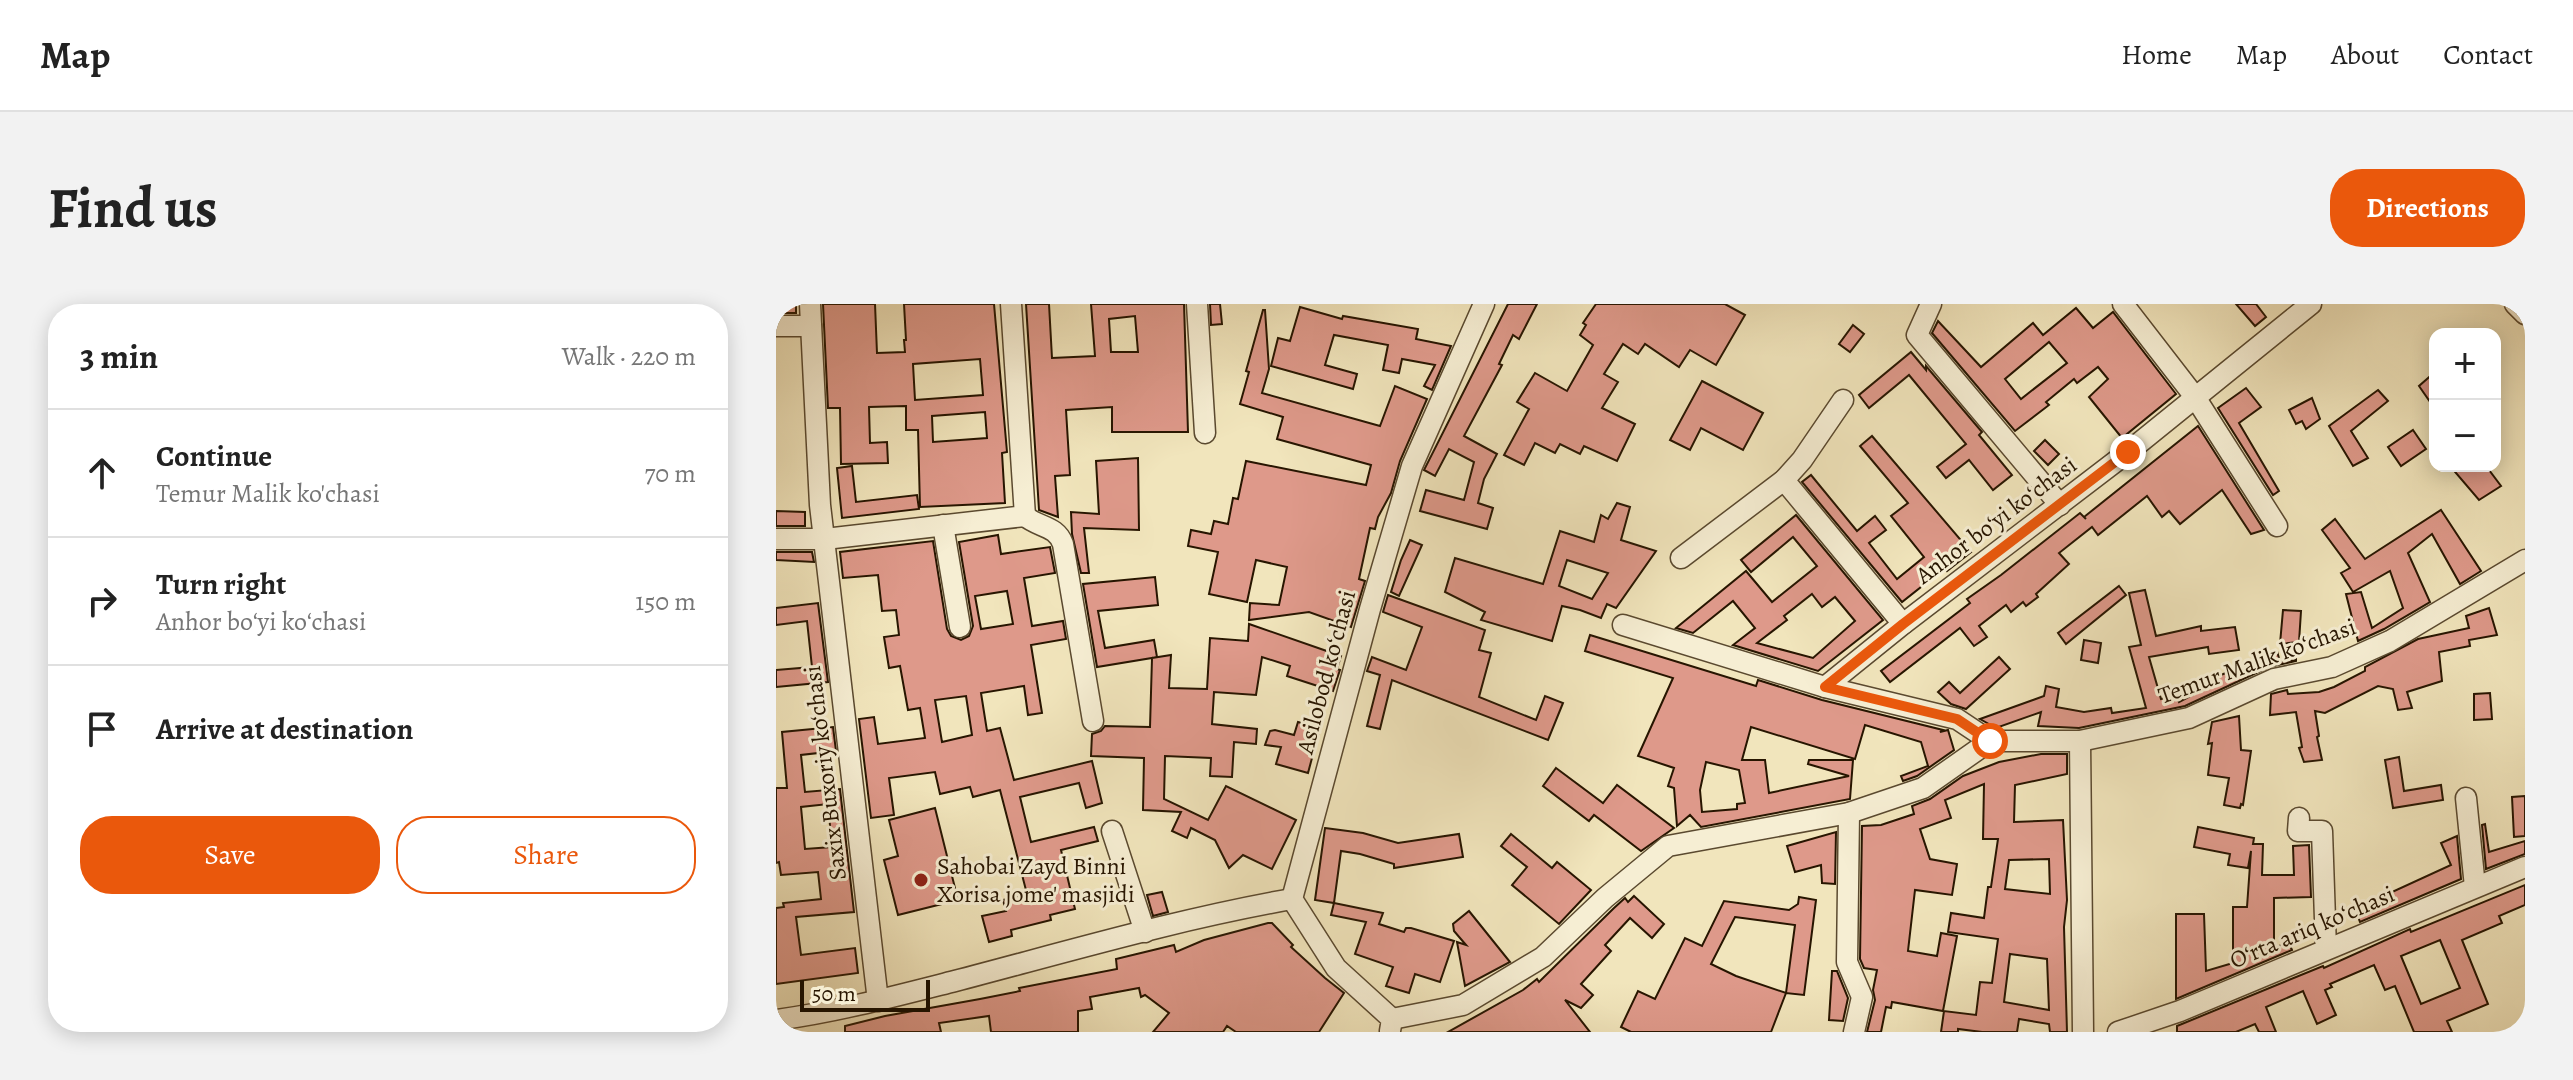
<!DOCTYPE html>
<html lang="en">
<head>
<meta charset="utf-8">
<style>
	:root { --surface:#fff; --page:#f2f2f2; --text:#222; --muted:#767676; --line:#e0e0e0; --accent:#ea580c }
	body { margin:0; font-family:Alegreya,serif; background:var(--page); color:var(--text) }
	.controls { position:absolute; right:24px; top:24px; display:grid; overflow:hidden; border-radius:16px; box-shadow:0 4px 20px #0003 }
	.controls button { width:72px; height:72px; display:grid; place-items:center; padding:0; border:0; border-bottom:2px solid var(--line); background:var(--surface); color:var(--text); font:40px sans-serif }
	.scale { position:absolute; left:24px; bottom:20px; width:130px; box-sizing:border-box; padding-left:8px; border:4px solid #271500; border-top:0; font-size:22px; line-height:28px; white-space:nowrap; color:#271500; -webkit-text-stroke:6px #f6eed3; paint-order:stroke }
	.stop { position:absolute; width:24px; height:24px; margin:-18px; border:6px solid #ea580c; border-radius:50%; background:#fff }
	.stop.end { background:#ea580c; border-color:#fff; box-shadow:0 2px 8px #0008 }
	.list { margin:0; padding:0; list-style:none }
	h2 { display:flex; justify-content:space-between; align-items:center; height:104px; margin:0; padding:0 32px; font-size:34px }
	h2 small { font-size:26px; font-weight:400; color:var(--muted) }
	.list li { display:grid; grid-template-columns:52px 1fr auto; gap:24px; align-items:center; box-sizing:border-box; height:128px; padding:0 32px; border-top:2px solid var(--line) }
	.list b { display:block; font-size:30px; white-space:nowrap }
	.list p { margin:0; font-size:26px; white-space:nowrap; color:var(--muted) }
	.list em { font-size:26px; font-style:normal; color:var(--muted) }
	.actions { display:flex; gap:16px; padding:24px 32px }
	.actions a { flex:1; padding:18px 0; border:2px solid var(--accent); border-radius:32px; text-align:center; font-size:28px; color:var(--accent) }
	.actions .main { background:var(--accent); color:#fff }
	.icon { flex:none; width:44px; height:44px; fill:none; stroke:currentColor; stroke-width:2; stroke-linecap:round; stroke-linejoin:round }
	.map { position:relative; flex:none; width:1749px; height:728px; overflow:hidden; border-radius:32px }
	header { display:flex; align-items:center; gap:48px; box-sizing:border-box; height:112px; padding:0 40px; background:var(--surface); border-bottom:2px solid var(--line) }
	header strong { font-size:38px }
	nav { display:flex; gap:44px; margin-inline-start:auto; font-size:28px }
	.intro { display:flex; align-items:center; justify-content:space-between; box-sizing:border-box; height:192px; padding:0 48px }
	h1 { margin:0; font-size:56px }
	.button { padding:20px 36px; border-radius:32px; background:var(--accent); color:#fff; font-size:28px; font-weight:700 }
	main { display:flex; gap:48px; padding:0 48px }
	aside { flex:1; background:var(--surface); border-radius:32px; box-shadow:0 4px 20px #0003 }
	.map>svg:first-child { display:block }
</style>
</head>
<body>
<header>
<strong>Map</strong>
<nav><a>Home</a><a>Map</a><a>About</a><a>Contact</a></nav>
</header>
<div class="intro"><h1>Find us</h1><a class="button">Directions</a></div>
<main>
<aside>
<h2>3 min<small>Walk · 220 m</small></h2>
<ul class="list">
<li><svg class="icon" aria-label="ahead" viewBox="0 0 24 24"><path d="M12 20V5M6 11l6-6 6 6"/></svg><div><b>Continue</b><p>Temur Malik ko'chasi</p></div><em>70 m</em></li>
<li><svg class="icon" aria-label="right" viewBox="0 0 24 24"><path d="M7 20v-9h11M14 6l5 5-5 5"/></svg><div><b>Turn right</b><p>Anhor boʻyi koʻchasi</p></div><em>150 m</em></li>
<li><svg class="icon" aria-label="arrive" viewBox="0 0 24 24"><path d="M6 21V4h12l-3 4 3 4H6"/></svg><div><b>Arrive at destination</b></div></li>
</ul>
<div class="actions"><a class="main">Save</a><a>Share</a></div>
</aside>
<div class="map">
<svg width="1749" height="728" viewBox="0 0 1749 728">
	<rect width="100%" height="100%" fill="#f1e5bc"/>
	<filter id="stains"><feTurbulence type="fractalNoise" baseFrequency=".0025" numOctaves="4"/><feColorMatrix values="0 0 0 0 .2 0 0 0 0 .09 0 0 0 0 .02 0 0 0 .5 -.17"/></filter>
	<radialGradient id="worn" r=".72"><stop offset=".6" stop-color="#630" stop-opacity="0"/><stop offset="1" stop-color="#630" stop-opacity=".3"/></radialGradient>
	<g fill="#de998a" stroke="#271500" stroke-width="2" fill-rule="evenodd">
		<polygon points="3,0 20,0 20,9 4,9"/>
		<path d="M47,0H99L101,49L129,48L128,36H130L128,0H218L231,148L226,149L229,199L144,203L142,126H130V102L93,103L94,139L111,138L112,159L65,160L64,104H52ZM204,55L207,91L139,96L137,60ZM209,108L211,134L157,138L156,112Z"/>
		<path d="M250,0H273L276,54L319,52L315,0H408L412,128H336V103L290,106L294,171L279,172L282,213L263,206ZM359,12L362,48H335L333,15Z"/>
		<polygon points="434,0 444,0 446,20 435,21"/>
		<polygon points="732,0 761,0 743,35 737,31 723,60 726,61 688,132 721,150 708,175 702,199 717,204 711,225 644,207 650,186 688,196 698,158 673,145 659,172 648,166"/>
		<polygon points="820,0 949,0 969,11 940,61 914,46 903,63 869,40 862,50 847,40 828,70 842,78 826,104 859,120 841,157 808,142 804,150 784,140 779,149 759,139 748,161 728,151 753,105 741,98 759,69 791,87 817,41 804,31 810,21 807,19"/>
		<polygon points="1460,0 1480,0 1490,13 1479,22"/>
		<polygon points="524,3 566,15 567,12 642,25 640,35 675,42 656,86 648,82 659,61 626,55 623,69 607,66 612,41 558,31 549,61 581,70 577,85 495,62 502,34 514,37"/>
		<path d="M1300,4L1317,24L1337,8L1400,90L1346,134L1313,93L1332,75L1322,63L1301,79L1298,75L1270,98L1273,101L1239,127L1156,29L1162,17L1205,63L1257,19L1267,31ZM1273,38L1291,59L1245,95L1229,75Z"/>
		<polygon points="487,6 489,6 493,65 486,89 604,122 619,82 651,95 624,157 615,189 602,213 599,225 594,224 583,275 589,277 575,323 533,308 473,316 474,299 503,301 511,263 480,256 471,298 433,290 442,248 412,242 415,226 435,230 438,217 452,220 457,194 462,195 470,157 590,181 595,161 501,135 507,113 464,100 473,68 470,67"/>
		<polygon points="1077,21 1088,30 1074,48 1063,40"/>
		<polygon points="1135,48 1150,66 1150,62 1206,128 1203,131 1236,171 1217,186 1193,156 1170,174 1161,163 1190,140 1133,71 1093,104 1083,91"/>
		<polygon points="1659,68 1659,105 1643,82"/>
		<polygon points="926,77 987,109 967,146 925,124 914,146 894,136"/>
		<polygon points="1470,84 1485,103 1463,119 1503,187 1497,191 1442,104"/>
		<polygon points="1602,86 1612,97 1575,127 1592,154 1577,162 1553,122"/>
		<polygon points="1536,94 1544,115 1530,125 1526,117 1520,120 1513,106"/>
		<polygon points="1422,122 1488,226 1475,230 1446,186 1404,220 1393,207 1386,213 1371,192 1322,231 1316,223 1283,249 1293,260 1260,290 1262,293 1250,302 1247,298 1235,308 1230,301 1203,322 1211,333 1198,342 1184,324 1114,378 1105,367 1194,299 1191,295 1225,271 1304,209 1310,215 1308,213"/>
		<polygon points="1637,126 1650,145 1625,162 1612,143"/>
		<polygon points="1096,132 1195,248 1171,267 1169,264 1126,298 1026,178 1035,171 1081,227 1099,212 1110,226 1093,239 1121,275 1148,253 1115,212 1132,199 1084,142"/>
		<polygon points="1269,136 1283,150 1272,161 1258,147"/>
		<polygon points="362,154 363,226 308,224 313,269 305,269 296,230 295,208 323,210 320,157"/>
		<polygon points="76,162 80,198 141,191 143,205 66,214 61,164"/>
		<polygon points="1674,162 1710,162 1725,182 1703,196"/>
		<path d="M841,199L854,203L845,236L880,247L840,304L831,300L825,314L804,306L786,302L776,337L705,316L709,308L669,288L679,254L767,280L784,227L818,238L825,211L832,215ZM791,256L832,269L816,295L783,282Z"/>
		<polygon points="1665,206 1705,267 1684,280 1656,230 1632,249 1654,298 1608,325 1582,337 1570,290 1585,288 1596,324 1627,304 1614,267 1577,288 1565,269 1574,264 1546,226 1559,215 1589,255"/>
		<polygon points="0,207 29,208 29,222 0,222"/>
		<path d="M1020,211L1107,316L1042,367L957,341L979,324L957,297L917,329L900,324L970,267L996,298L1041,262L1017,233L975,268L965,256ZM1036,290L1046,303L1059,293L1079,317L1037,354L981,339L1011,316L1008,312Z"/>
		<path d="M222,231L225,250L274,243L279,269L248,274L256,322L287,317L290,335L255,341L266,409L252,411L248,382L205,389L211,427L224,424L238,476L316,457L326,499L310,504L303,479L244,493L255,538L318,523L322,537L285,546L299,605L274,611L275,616L235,626L236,632L213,638L206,612L230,607L227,596L251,590L224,486L197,493L194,483L164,490L159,468L113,474L118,511L95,514L83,415L98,413L102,440L149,434L144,404L132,406L124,362L113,364L108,333L123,331L120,306L106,307L102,271L67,274L64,248L157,237L171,325L175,332L185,336L193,332L197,322L183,238ZM231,287L237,320L205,325L199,292ZM190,392L196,431L166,438L159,396Z"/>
		<polygon points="634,236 646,241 623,292 615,288 625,256"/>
		<polygon points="0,248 36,248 38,258 0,256"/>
		<polygon points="379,273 382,301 322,307 329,344 378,336 381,353 376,354 395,351 393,384 431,385 434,334 472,337 473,320 565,352 561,365 564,366 557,387 511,372 514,362 486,353 480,391 438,388 436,420 481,425 480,440 458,438 456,473 434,472 435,454 389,452 388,495 432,516 450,482 520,516 496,565 467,551 453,564 439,536 415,524 411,534 396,527 405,508 367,506 368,454 315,452 316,430 325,427 329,422 374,423 376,354 321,363 307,280"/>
		<polygon points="1343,282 1350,291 1290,340 1282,329"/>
		<polygon points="1369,286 1380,332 1425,322 1425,327 1459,323 1463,346 1433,350 1432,343 1373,353 1385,395 1400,391 1403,398 1424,387 1423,381 1465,362 1466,366 1497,359 1498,347 1501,347 1504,358 1520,355 1520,357 1493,363 1409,402 1303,424 1262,422 1265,408 1220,424 1204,415 1268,392 1270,382 1283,385 1280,403 1308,408 1335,404 1336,409 1370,404 1353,343 1365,341 1353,289"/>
		<polygon points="612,291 709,326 703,346 715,349 703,393 760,416 769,392 787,399 772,436 616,376 604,425 591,422 604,371 591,367 596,353 630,366 646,323 607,308"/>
		<polygon points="42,299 52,378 0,383 0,366 36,363 31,317 0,321 0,304"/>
		<polygon points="1713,304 1721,331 1693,336 1694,342 1663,348 1666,377 1631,388 1636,404 1622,406 1617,385 1602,382 1549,409 1539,407 1543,432 1541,433 1546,456 1528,458 1523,444 1526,443 1520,408 1494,411 1495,390 1511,386 1512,390 1543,388 1558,383 1589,367 1589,363 1642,335 1693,324 1690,312"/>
		<polygon points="1507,306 1525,307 1523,338 1504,340"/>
		<path d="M814,331L980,382L982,376L1046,396L1167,426L1164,428L1172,426L1178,446L1141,472L1127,477L1125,472L1152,462L1145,438L1089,421L1079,455L975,423L966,456H989L993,489L1073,472L1032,460L1033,456H1077L1074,495L925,523L914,511L901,522L898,484L892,482L898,464L862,452L897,374L809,347ZM930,458L963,466L969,499L961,500V505L926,508L924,486Z"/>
		<polygon points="1308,336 1325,339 1322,359 1305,356"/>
		<polygon points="1223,353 1234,365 1190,405 1175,400 1162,388 1173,378 1184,389"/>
		<polygon points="1714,389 1716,415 1698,416 1698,390"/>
		<polygon points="1463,412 1465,446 1475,447 1467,501 1465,500 1464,504 1448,501 1453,474 1432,471 1436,439 1432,440 1436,418"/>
		<polygon points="522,418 544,424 532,469 500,460 505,443 489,441 494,427 499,426 518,431"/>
		<path d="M57,423L60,447L25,451L29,488L64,485L78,608L20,613L25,651L79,644L82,669L0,680V604L8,603L7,599L45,595L42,568L5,571L3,558L0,559V484H11L6,428ZM52,500L56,543L29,545L25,503Z"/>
		<path d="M1265,450H1291V470L1239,481L1238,518L1287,516L1291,596L1288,623L1291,728H1274L1273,720L1243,715L1241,728H1206L1182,725V728H1165L1168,707L1200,711L1204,678L1216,679L1222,635L1172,628L1175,609L1208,614L1212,583H1215L1222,535H1207L1208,480L1169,496L1175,514L1144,525L1154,555L1181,560L1176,591L1139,586L1132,647L1161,652L1165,629L1181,632L1167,707L1116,698L1115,704L1110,703L1105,728H1091L1099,696L1097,686L1101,666L1088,664L1084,655L1086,522L1105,521L1138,510L1136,502L1154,495L1187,472L1223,458ZM1273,555L1274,590L1229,585L1233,556ZM1234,650L1271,655L1273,706L1228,698Z"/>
		<polygon points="1623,453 1628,487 1665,481 1667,496 1617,504 1609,456"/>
		<polygon points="780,464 827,499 841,481 898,524 865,547 818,511 813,517 767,482"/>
		<polygon points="1749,492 1749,532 1738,533 1736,493"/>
		<polygon points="159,504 182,596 122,611 108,556 122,552 113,516"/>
		<polygon points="1709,520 1713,548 1749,537 1749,550 1710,565 1706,521"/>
		<polygon points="1422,523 1478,534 1477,540 1487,540 1486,571 1518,571 1517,542 1533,541 1535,593 1498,594 1498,645 1512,637 1516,646 1400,695 1400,610 1428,610 1430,667 1457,659 1457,603 1471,603 1475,547 1472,564 1452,561 1454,550 1418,543"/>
		<polygon points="549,524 587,529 622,539 683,530 687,553 618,564 618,560 584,550 565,547 558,599 539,596"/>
		<polygon points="1060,528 1059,580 1046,579 1045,561 1019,568 1011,542"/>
		<polygon points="735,530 776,564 781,558 815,586 783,620 736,581 751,563 725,542"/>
		<polygon points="1681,532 1685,575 1584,618 1579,605 1675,561 1665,539"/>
		<path d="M1749,581V601L1723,612L1726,619L1686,636L1712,700L1671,717L1676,728H1638L1619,682L1609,686L1598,661L1554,680L1556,683L1549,686L1560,711L1541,720L1527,687L1490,703L1500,728H1483L1479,720L1460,728H1401V722L1547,662L1548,664L1634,625L1635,628ZM1664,636L1684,684L1645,700L1625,652Z"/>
		<polygon points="386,588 392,608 377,612 371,591"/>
		<polygon points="858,592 888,620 876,634 854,614 829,641 835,647 805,680 817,691 805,704 789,696 814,728 672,728 747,686 761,675 763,678 838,604 849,594 852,598"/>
		<path d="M1023,593L1040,596L1028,691L1010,689L995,728H855L845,723L862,687L879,695L909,634L926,642L948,597L1013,606L1022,600ZM959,613L1019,621L1010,689L960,672L935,660Z"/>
		<polygon points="558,599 607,609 603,620 628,628 630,624 635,624 678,637 664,678 639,670 633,689 610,682 617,663 579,650 590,618 555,611"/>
		<polygon points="693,607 734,658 689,682 681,638 690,641 678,627 677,620"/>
		<polygon points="492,619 496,619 517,641 515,643 549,674 568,689 543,728 460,728 451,722 447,728 377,728 393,709 369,691 365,693 363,684 314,693 316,705 302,707 302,728 215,728 213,712 163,719 165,728 69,728 69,722 109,712 204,695 244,687 243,684 341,665 340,655 398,641 400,648 428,636"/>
		<polygon points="1056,667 1061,667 1072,694 1067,717 1053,716"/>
	</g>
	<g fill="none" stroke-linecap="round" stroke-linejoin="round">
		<g stroke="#5a492f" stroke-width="23">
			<g id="minor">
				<polyline points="34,0 44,201 102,697"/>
				<polyline points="421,0 429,129"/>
				<polyline points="1155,0 1141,31 1284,201"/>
				<polyline points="1347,0 1419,93 1501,222"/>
				<polyline points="1739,0 1749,10"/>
				<polyline points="0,22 35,22"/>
				<polyline points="1008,176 1127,320"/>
				<path d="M249,212C263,224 280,221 287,240L317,417"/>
				<polyline points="167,221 184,323"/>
				<polyline points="0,235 49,235 249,212 235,0"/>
				<polyline points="905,254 1008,176 1026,156 1067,96"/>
				<polyline points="847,321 1049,383 1181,415 1214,437"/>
				<polyline points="1049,383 1127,320 1352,148 1535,0"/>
				<polyline points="1304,437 1307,728"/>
				<polyline points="1690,494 1699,583"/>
				<polyline points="1073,509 1071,658 1086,693 1078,728"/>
				<polyline points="1523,514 1522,527 1546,527 1550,645"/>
				<polyline points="336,527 369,628"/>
				<polyline points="616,715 687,701 767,653 829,594 892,542 1073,509 1147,484 1214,437 1304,437 1413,414 1498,375 1556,363 1614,337 1749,256"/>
				<path d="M0,716C60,708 120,692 179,677C290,648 402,615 516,595"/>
				<polyline points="614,727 616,715 560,664 516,595 594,305 636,162 708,0"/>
				<polyline points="1342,728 1404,707 1749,563"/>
			</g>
		</g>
		<use href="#minor" stroke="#f6eed3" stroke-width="20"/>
	</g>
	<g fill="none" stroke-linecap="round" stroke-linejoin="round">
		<polyline stroke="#ea580c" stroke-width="10" points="1214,437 1181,415 1049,383 1127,320 1352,148"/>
	</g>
	<circle fill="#8f2418" stroke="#f6eed3" stroke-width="3" cx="145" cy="576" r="8"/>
	<g text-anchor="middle" stroke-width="6" stroke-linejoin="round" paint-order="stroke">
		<g font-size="24" fill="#271500" stroke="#f6eed3">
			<text transform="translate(1220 216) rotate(-37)" y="8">Anhor boʻyi koʻchasi</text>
			<text transform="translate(1481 357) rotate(-20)" y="8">Temur Malik koʻchasi</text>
			<text transform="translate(550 368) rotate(-75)" y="8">Asilobod koʻchasi</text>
			<text transform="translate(49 469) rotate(-97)" y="8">Saxix Buxoriy ko‘chasi</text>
			<text transform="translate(1536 623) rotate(-23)" y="8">Oʻrta ariq koʻchasi</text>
		</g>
		<g font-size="24" fill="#271500" stroke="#f6eed3" text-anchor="start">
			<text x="161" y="570">Sahobai Zayd Binni<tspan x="161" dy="28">Xorisa jome' masjidi</tspan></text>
		</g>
	</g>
	<rect width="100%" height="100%" filter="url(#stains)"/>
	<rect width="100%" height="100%" fill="url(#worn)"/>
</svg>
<div class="controls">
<button>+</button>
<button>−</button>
</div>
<div class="scale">50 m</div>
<div class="stop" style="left:1214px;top:437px"></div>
<div class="stop end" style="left:1352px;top:148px"></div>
</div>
</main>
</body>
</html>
